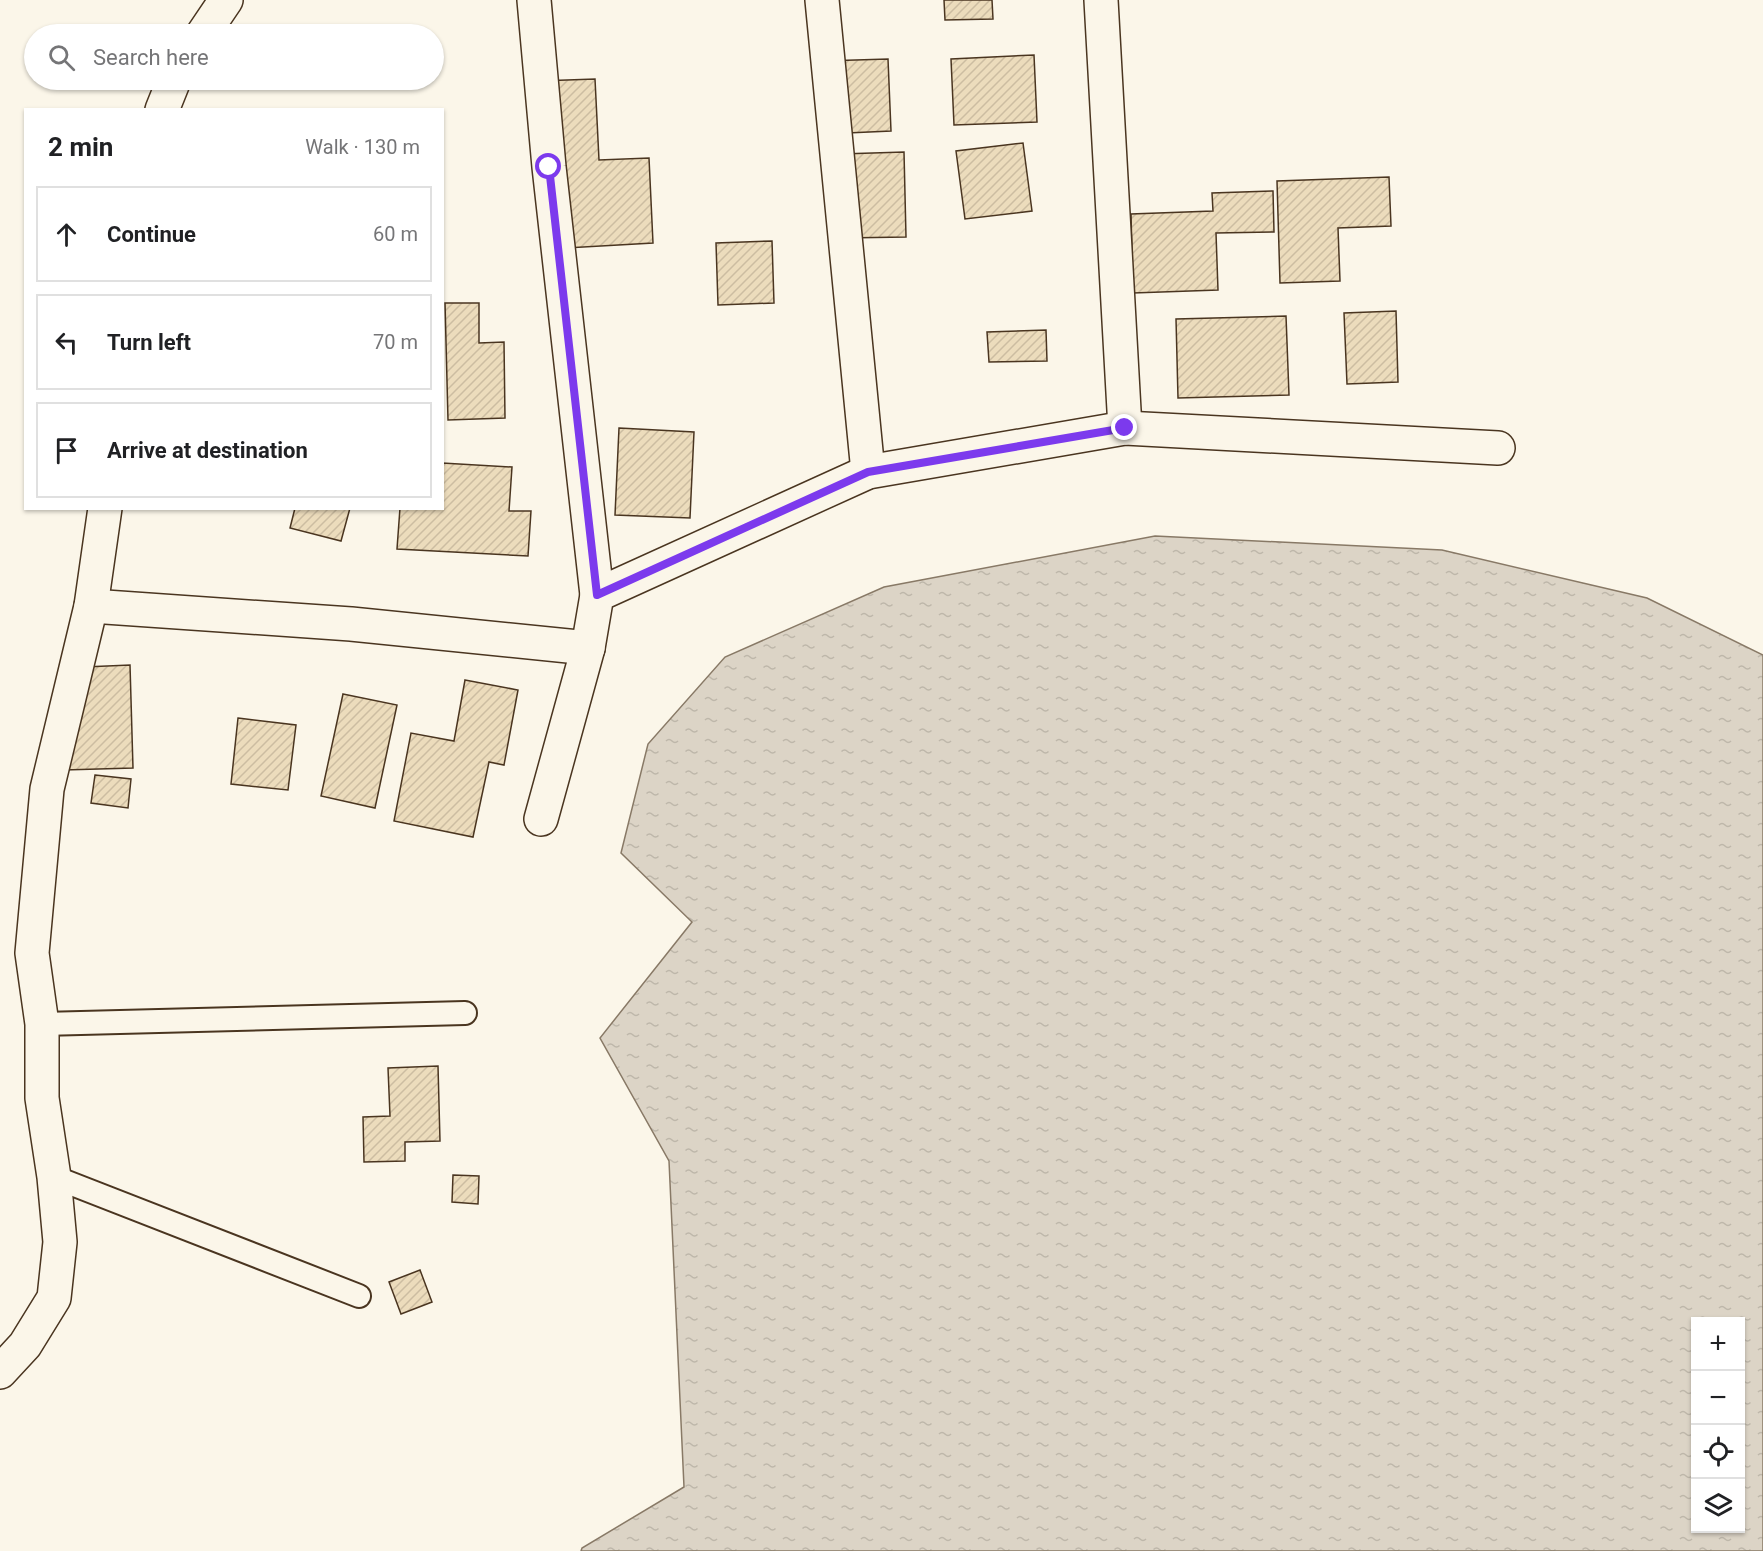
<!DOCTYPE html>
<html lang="en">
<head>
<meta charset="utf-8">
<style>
	:root { --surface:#fff; --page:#f6f6f6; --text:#202124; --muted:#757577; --line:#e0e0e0 }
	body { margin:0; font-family:Roboto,sans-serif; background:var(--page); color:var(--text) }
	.controls { position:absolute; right:18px; bottom:18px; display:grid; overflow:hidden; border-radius:0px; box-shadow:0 2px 4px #0004 }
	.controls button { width:54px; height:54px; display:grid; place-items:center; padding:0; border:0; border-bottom:2px solid var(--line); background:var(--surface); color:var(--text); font:30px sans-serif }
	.stop { position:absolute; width:18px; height:18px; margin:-14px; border:4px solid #7c3aed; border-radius:50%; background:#fff }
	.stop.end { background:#7c3aed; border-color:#fff; box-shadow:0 2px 6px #0008 }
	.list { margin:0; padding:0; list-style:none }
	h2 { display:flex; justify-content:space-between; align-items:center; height:78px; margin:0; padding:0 24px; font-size:26px }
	h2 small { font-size:20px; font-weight:400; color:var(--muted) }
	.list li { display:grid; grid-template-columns:39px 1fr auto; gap:18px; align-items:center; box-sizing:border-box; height:96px; margin:0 12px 12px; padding:0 12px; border:2px solid var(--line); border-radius:0px }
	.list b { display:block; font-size:22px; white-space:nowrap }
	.list em { font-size:20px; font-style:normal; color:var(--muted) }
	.icon { flex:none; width:33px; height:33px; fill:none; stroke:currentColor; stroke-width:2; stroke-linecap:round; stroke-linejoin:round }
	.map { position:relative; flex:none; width:1763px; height:1551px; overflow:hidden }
	.search { position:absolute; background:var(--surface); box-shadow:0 2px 4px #0004; left:24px; top:24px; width:420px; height:66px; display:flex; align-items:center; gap:15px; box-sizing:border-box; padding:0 21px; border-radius:33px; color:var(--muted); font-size:22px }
	.panel { position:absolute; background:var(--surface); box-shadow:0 2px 4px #0004; left:24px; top:108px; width:420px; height:402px; border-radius:0px }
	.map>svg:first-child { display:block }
</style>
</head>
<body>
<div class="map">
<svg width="1763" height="1551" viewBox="0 0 1763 1551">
	<defs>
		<pattern id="water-ripples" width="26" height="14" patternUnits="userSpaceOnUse" patternTransform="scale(1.5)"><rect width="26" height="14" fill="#dcd4c6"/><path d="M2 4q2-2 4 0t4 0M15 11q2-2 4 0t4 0" fill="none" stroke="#beb7aa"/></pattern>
		<pattern id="building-hatch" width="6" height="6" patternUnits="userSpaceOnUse" patternTransform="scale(1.5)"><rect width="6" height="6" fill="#ecdcbc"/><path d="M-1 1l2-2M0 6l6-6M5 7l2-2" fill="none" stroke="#ccbda1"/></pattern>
	</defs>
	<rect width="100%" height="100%" fill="#fbf6e9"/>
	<path fill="url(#water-ripples)" stroke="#887966" stroke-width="1.5" fill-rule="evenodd" d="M1155,536L1442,550L1647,598L1763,655V1551H581L582,1548L684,1487L669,1161L600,1038L692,922L621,853L648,744L725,657L884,587ZM1696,1322H1740V1528H1696Z"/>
	<g fill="url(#building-hatch)" stroke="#4a3520" stroke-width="1.5">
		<polygon points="944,0 992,0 993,19 945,20"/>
		<polygon points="1034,55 1037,122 954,125 951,59"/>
		<polygon points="888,59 891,131 825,134 823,61"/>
		<polygon points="595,79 599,160 649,158 653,243 566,248 539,81"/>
		<polygon points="1023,143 1032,211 965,219 956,151"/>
		<polygon points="904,152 906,237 843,238 841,154"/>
		<polygon points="1389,177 1391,226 1338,228 1340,281 1280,283 1277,181"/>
		<polygon points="1273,191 1274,232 1216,233 1218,290 1133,293 1131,214 1213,211 1212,193"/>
		<polygon points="772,241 774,303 718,305 716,243"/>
		<polygon points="445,303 479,303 479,343 504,342 505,418 448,420"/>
		<polygon points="1396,311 1398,382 1347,384 1344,313"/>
		<polygon points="1286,316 1289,395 1178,398 1176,319"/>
		<polygon points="1046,330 1047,361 989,362 987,332"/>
		<polygon points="619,428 694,432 690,518 615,515"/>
		<polygon points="442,463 512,467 509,511 531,511 528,556 397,549 400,508 442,508"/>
		<polygon points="295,508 350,508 341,541 290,528"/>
		<polygon points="130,665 133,768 64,770 61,668"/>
		<polygon points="465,680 518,690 504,765 489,762 473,837 394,821 411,733 454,741"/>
		<polygon points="343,694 397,705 375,808 321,796"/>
		<polygon points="238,718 296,725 288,790 231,784"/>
		<polygon points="95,775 131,779 128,808 91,803"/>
		<polygon points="438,1066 440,1141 405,1142 405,1161 364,1162 363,1117 390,1116 388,1068"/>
		<polygon points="453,1175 479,1176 478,1204 452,1202"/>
		<polygon points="420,1270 432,1302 401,1314 389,1282"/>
	</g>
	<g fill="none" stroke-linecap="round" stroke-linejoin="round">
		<g stroke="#4a3520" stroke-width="26">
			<g id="lane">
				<polyline points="42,1024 465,1013"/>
				<polyline points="54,1177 359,1296"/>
			</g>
		</g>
		<g stroke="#4a3520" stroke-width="36">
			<g id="street">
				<polyline points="534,0 549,167 597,595"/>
				<polyline points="822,0 868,472"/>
				<polyline points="1101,0 1125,428"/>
				<polyline points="203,34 226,0"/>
				<polyline points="162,110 174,80"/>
				<polyline points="91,606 351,624 588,648"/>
				<polyline points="541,819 588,648 597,595 868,472 1125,428 1498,448"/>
				<polyline points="0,1372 25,1345 54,1298 60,1242 54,1177 42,1098 42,1024 32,953 47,789 91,606 105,508"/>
			</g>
		</g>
		<use href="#lane" stroke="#fbf6e9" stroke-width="22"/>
		<use href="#street" stroke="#fbf6e9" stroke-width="33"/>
	</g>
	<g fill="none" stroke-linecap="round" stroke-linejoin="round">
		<polyline stroke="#7c3aed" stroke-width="8" points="549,167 597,595 868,472 1125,428"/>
	</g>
</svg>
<div class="controls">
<button>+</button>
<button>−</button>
<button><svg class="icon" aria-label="locate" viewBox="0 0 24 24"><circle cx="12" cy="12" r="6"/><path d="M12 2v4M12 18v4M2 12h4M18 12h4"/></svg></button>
<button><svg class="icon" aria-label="layers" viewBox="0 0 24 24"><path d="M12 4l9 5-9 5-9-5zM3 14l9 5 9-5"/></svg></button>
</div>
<div class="stop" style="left:549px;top:167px"></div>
<div class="stop end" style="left:1125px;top:428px"></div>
<div class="search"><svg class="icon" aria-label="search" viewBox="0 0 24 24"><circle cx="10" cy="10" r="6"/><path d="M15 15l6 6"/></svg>Search here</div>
<section class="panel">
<h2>2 min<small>Walk · 130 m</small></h2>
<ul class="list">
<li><svg class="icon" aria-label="ahead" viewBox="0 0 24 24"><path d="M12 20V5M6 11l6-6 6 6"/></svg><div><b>Continue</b></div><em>60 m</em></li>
<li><svg class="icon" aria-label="left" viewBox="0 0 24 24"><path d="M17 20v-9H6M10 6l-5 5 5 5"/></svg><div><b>Turn left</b></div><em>70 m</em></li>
<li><svg class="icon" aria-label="arrive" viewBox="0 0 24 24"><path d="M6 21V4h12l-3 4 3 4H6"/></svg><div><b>Arrive at destination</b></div></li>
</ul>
</section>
</div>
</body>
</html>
